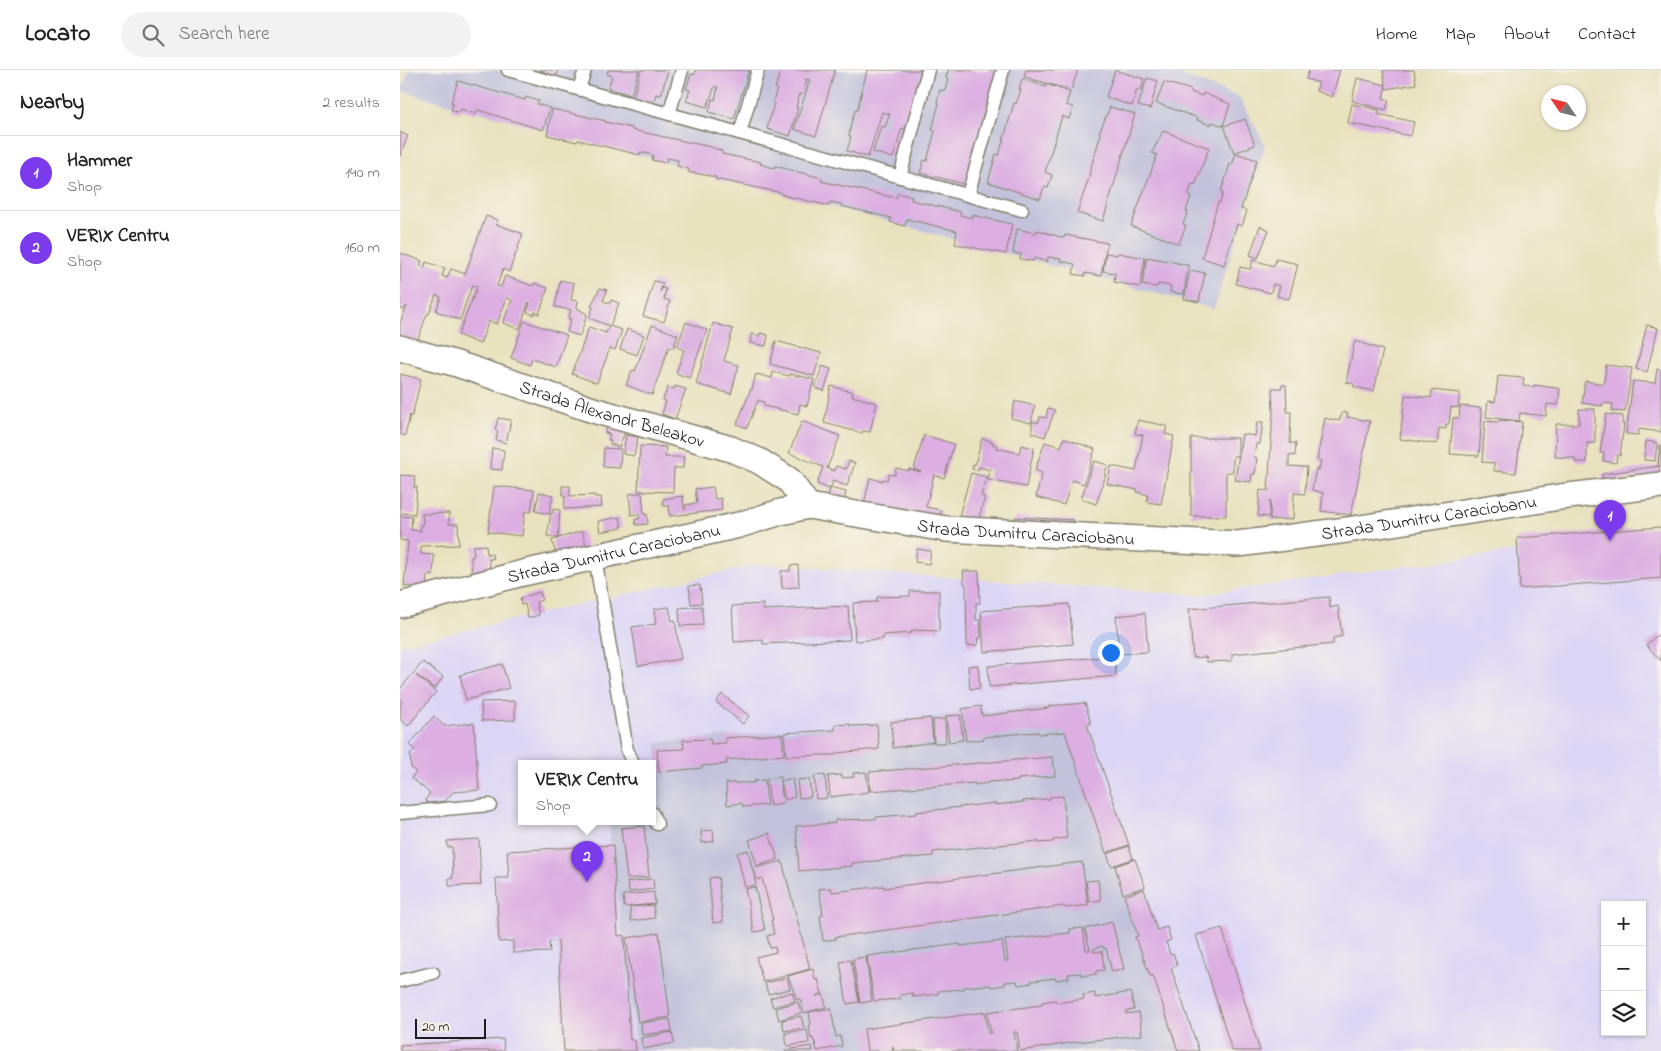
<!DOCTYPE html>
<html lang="en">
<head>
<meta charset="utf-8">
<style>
	:root { --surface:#fff; --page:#f2f2f2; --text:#202124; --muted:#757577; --line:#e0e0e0; --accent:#7c3aed }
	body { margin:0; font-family:"Indie Flower",sans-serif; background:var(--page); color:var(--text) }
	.controls { position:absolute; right:15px; bottom:15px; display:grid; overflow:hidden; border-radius:0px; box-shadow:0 1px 4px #0004 }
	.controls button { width:45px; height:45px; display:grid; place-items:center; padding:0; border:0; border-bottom:1px solid var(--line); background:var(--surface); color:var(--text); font:25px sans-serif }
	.compass { position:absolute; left:1141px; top:15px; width:45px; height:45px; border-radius:50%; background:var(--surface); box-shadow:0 1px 4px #0004; rotate:305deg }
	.scale { position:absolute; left:15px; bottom:12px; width:71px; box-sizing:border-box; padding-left:5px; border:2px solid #1c1c1c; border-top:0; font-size:14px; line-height:18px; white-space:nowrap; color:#1c1c1c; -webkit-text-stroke:4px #f7f3e8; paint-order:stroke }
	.you { position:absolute; left:710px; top:582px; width:18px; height:18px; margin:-12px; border:4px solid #fff; border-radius:50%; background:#1a73e8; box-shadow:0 0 0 8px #1a73e833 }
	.badge { display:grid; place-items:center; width:32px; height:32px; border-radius:50%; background:var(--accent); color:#fff; font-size:16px; font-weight:700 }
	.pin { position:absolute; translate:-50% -41px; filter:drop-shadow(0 1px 2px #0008) }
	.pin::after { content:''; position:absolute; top:26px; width:18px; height:15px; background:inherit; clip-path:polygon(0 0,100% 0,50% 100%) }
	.popup { position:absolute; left:118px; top:690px; width:138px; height:65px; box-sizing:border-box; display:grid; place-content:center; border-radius:0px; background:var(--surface); filter:drop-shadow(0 1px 4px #0005); font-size:16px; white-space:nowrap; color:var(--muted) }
	.popup b { font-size:19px; color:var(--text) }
	.popup::after { content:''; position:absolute; left:50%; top:100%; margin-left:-10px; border:10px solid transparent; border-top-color:var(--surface) }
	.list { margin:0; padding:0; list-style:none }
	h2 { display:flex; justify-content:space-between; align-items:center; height:65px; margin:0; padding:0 20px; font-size:21px }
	h2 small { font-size:16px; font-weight:400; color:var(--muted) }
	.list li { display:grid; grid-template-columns:32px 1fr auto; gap:15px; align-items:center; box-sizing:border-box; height:75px; padding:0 20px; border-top:1px solid var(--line) }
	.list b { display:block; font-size:19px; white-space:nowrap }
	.list p { margin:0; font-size:16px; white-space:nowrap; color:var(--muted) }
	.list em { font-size:16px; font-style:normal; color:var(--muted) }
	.icon { flex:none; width:28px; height:28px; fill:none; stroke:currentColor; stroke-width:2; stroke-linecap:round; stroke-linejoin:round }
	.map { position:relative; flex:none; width:1261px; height:981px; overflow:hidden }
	header { display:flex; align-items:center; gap:30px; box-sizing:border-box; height:70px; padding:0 25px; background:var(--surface); border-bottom:1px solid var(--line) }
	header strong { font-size:24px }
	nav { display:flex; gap:28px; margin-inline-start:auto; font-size:18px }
	.search { width:350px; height:45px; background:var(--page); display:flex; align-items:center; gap:12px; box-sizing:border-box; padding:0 18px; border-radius:28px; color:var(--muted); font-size:19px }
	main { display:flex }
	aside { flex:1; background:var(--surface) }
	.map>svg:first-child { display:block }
</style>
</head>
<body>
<header>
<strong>Locato</strong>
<div class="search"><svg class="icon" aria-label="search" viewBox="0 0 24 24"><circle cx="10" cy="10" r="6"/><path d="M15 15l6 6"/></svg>Search here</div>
<nav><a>Home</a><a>Map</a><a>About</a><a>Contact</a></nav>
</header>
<main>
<aside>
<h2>Nearby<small>2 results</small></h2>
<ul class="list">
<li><span class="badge">1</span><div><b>Hammer</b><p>Shop</p></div><em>140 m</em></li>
<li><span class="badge">2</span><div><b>VERIX Centru</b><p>Shop</p></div><em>160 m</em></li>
</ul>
</aside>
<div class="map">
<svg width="1261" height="981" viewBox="0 0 1261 981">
	<rect width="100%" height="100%" fill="#f7f3e8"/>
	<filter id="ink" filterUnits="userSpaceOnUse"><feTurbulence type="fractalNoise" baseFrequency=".02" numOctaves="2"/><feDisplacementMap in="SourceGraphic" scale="10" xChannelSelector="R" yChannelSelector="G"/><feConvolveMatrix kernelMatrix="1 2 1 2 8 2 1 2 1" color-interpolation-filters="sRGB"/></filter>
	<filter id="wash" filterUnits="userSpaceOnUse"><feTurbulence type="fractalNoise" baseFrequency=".0096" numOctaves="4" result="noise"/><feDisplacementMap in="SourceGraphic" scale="20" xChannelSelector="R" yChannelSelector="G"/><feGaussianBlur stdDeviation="1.12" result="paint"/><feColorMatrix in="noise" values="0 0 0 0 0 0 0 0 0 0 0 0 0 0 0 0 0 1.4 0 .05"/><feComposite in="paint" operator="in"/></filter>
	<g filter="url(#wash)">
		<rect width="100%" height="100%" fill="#e9e2bf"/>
		<path fill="#dcd6f6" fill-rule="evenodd" d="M1261,461V981H800L681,633L256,673L260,706L252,708V693H122V751H208L237,981H0V575L360,494L798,525ZM1205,835H1242V962H1205Z"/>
		<g fill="#c2c2dc">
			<polygon points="9,0 769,0 839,27 865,75 814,239 1,21"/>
			<polygon points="681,633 800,981 237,981 208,751 252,751 252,708 260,706 256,673"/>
		</g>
		<g id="blocks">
			<g fill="#dcaee2">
				<polygon points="139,0 158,0 156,7"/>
				<polygon points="208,0 239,0 231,25 208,18 212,6 207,4"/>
				<polygon points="241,0 268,0 261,25 256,24 253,34 233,28"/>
				<polygon points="296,0 349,0 334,49 309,42 312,29 315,30 318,17 315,16 307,37 286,31 290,20 286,19 291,4 294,5"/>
				<polygon points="381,0 435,0 416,66 394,59 410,10 406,9 405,10 407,11 402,25 399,24 396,38 398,38 390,66 367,59 374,33 373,33 377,18 375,18"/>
				<polygon points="467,0 522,0 508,60 502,58 493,88 473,82 481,56 485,57 490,44 482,42 468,87 447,81 451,67 449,66 451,54 455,40 457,41"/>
				<polygon points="548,0 598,0 592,23 590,23 574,87 572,87 568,101 571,101 568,115 520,103 524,90 527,91 535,61 532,60 539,33 537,32 540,20 545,21 548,9 546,8"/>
				<polygon points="626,0 678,0 671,20 624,7"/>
				<polygon points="715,0 744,9 741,21 737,19 732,36 706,27"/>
				<polygon points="909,0 940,0 932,27 916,21 919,13 906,9"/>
				<polygon points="983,0 1014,0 1016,14 986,19"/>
				<polygon points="747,8 758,11 750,39 738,36"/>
				<polygon points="957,8 986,15 983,28 989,30 986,40 952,31"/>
				<polygon points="622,9 646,17 646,14 670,22 666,35 673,37 669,49 662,46 645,102 652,105 648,118 644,117 640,129 588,112 596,84 599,85 614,33 616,34 621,20 619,19"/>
				<polygon points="58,11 125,30 126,27 139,31 137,34 150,38 143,60 78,40 76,44 61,39 60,43 51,40 54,33 51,33"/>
				<polygon points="764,12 791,20 791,22 802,26 803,23 830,34 823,56 812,52 811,55 797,50 798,48 756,33"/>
				<polygon points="952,34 979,40 978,44 1014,52 1011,66 948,53"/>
				<polygon points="710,37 735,44 703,151 677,143 690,105 689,104 701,64 699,63"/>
				<polygon points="152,39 206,51 205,52 232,58 232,60 311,77 322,81 322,84 361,92 360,94 374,98 375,96 422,108 421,111 496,128 498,123 512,127 511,130 561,142 560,145 572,148 572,145 612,154 606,184 555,174 557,161 507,149 505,156 490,152 491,148 441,136 441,134 430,132 429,136 382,125 382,123 315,109 316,107 288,102 289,99 277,96 278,90 267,88 266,93 252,90 253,85 240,82 240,85 178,70 177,72 147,65"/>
				<polygon points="845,49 855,75 834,83 824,56"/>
				<polygon points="763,61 809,78 795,115 792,114 788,126 791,127 786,141 788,142 783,154 786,155 779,174 731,156 757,85 752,83"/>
				<polygon points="0,62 8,66 0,86"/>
				<polygon points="836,83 857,90 841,139 847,141 842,156 837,154 824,195 802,188 818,132 820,133 823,123 821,122 830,94 832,95"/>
				<polygon points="86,146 98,150 96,154 123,164 109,202 103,199 97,216 101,217 105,206 133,216 134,213 148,218 139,244 135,242 134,245 127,242 130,233 129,232 119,259 103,253 112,230 107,228 97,254 89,251 80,274 58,265 77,217 72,215 60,250 36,241 41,227 36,225 29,244 27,244 17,272 0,265 0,253 7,236 3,240 0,238 0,183 22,191 20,196 24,198 26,192 45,198 42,206 47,208 51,199 65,204"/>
				<polygon points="860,156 869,160 858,188 850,185"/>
				<polygon points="617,159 636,163 637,160 664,168 665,165 707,173 701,206 685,203 685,206 673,204 675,194 660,191 661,189 648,187 647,192 634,188 633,191 620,189 621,184 613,183"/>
				<polygon points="706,183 717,185 718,183 745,188 740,217 714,212 715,203 703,201"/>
				<polygon points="747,187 788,195 784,224 770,222 771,216 758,214 757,217 742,215"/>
				<polygon points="876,189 898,194 889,229 877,226 880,216 873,214 871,223 836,214 840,197 850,199 853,190 874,196"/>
				<polygon points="790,200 805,203 799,232 784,229"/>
				<polygon points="160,210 174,213 171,230 178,231 177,238 187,244 180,266 167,262 171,249 168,249 171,240 155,237"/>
				<polygon points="254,211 263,213 260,222 262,218 266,219 264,229 270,231 264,252 243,246"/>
				<polygon points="200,218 207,220 203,231 210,233 211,230 219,233 210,256 189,248 193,237 191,236"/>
				<polygon points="124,251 167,265 156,297 132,289 130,295 111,288"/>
				<polygon points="286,252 307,260 289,308 276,303 284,280 277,277"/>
				<polygon points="313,253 333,259 324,291 339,295 331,324 296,314"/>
				<polygon points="252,255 278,265 273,279 269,277 252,325 226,315 232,300 235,301"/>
				<polygon points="1247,255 1258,258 1247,302 1236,299"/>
				<polygon points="209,256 222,260 215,280 210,278 197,313 172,304 189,257 206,263"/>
				<polygon points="227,259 244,265 237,285 220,279"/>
				<polygon points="360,263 368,265 366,276 350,273 351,264 359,266"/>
				<polygon points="376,271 421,283 414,306 370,294"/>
				<polygon points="955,271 983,280 974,321 954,317 954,314 946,312"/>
				<polygon points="1206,295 1232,298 1225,342 1212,341 1213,334 1203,333 1202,336 1182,333 1185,311 1204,314"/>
				<polygon points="422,296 431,299 424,321 415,318"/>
				<polygon points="1257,299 1261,300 1261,362 1239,359 1238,365 1226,364 1233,311 1255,313"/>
				<polygon points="373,302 390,306 390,304 414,309 407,336 400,334 398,344 364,336 364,332 358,330 347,358 337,354 351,319 352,320 356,304 372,308"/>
				<polygon points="0,304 21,309 12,346 10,345 5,366 0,364"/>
				<polygon points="1098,306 1124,308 1123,316 1134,317 1134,315 1156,318 1160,319 1158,335 1147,334 1146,346 1120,343 1119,351 1086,347 1088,331 1095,332"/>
				<polygon points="882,315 886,315 887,342 891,342 890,373 896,373 895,386 889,385 889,396 907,397 905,424 894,423 893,449 870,450 870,430 869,447 858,446 860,420 868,421 873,341 872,318 882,318"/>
				<polygon points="275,316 286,319 275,349 262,344 266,331 263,330 268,317 274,319"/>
				<polygon points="431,316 453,322 452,326 477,333 470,362 463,361 462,363 424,353"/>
				<polygon points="1032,320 1060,323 1058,338 1051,337 1049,354 1046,354 1046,359 1039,358 1037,374 1000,369 1005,325 1031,328"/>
				<polygon points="615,331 635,336 631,353 611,348"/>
				<polygon points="1060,336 1081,338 1080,342 1082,342 1079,386 1050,384 1053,348 1059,348"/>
				<polygon points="648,338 655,340 645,367 632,363 632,351 638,353 640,347 646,348"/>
				<polygon points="1179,339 1195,339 1195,373 1187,373 1187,392 1175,392 1175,388 1155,387 1156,354 1179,354"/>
				<polygon points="943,342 948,343 947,347 970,351 951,445 921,441 923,423 912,420 916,399 919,400 921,391 917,390 925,348 939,351"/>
				<polygon points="1206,344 1223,346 1222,354 1224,354 1220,386 1217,385 1216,393 1203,391 1204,383 1200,383"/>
				<polygon points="98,348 111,350 106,373 96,370 98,361 95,360"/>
				<polygon points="738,350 767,356 765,364 774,366 761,434 747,432 748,425 737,422 738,420 707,414 711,396 736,401 743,365 735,364"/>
				<polygon points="1099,350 1122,352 1116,403 1094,401 1094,393 1082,392 1085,351 1098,352"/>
				<polygon points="402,351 440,366 427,398 434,401 436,396 446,399 449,391 455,393 447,416 433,411 430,419 417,414 423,397 389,383"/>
				<polygon points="857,352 863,352 860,374 856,374 854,387 857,388 855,404 852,404 851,412 835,410 842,364 855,366"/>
				<polygon points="207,357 225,362 219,377 210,374 211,370 208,370 210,364 205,363"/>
				<polygon points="226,365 238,367 234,386 223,384"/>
				<polygon points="524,365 554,374 544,408 534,405 526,437 541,440 540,450 464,434 470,408 482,411 483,409 487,410 489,404 495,405 496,398 509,401 509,399 521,402 514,399"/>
				<polygon points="582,368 593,372 592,374 597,375 596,378 619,383 621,375 634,378 626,417 588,410 590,400 579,397 578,400 572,399 573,394 575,395"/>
				<polygon points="664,368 695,379 684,414 672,410 664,435 636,427 642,403 635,400 645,372 661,377"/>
				<polygon points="791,368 838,368 838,386 833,386 833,402 826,402 826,446 791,446"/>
				<polygon points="1246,371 1257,373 1255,391 1244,390"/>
				<polygon points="1260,375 1261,375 1261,396 1258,396"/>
				<polygon points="240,376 266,377 265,387 284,387 283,398 274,398 273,422 238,421"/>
				<polygon points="92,378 104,380 102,400 90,399"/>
				<polygon points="204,378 221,379 220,398 203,397"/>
				<polygon points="694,391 708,395 704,405 706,405 696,434 681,429"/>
				<polygon points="1259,396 1260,405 1203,412 1202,404"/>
				<polygon points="571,403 587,407 581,426 585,427 578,451 559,446"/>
				<polygon points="0,405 15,406 14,417 17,417 15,444 0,443"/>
				<polygon points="94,416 134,420 131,442 125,441 122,466 88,462"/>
				<polygon points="162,416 170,416 170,426 195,425 195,427 201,427 202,437 164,439 165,426 163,426"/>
				<polygon points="313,417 315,429 321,428 322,440 270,446 269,436 263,436 263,429 283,426 284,439 286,439 285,435 297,433 295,419"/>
				<polygon points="430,418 446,422 443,437 427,433"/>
				<polygon points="139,422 153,425 149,444 135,441"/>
				<polygon points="242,423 244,444 247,444 248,454 236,455 235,449 239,449 239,444 231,445 229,424"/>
				<polygon points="153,439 160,440 158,468 147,466 151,443 153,443"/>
				<polygon points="49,443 49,454 58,454 59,475 21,476 21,484 34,485 33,506 27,505 26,518 4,516 8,471 0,470 0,446 12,447 11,460 21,461 20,455 23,454 22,444"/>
				<polygon points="220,447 222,458 200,462 198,451"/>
				<polygon points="615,447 674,450 674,460 614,457"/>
				<polygon points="1261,457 1261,508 1120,519 1117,468"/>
				<polygon points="182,461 188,481 157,489 152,470"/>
				<polygon points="86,475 87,484 92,484 93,489 89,489 91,510 72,511 71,487 74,486 73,476"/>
				<polygon points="517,479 531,481 529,494 515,492"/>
				<polygon points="398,495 399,517 382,518 381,501 390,501 390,496"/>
				<polygon points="563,501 579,501 580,533 576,533 576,550 580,550 581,568 577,568 578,575 567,576 566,514 564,514"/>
				<polygon points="300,515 302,533 291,534 289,516"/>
				<polygon points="510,521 539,521 539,561 512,560 512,563 483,565 483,569 455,571 453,533 477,532 477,527 510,526"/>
				<polygon points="140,522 142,530 136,532 139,545 128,548 125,534 121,535 120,528"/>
				<polygon points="929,527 930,538 938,536 942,566 933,568 933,574 832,584 832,591 807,592 806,587 793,588 789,539"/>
				<polygon points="363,534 363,540 448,536 450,570 363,574 363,570 334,572 332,536"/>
				<polygon points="669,534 673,574 584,582 581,541"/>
				<polygon points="302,536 303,555 280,556 279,538"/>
				<polygon points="269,537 272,551 275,550 281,589 238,596 232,557 256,554 254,539"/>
				<polygon points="745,543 748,582 719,584 716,546"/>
				<polygon points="1261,562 1261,591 1246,575"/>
				<polygon points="715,586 716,606 589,617 588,596"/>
				<polygon points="23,592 43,607 35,619 16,605 36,622 8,656 0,649 0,635 2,632 0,630 0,619"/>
				<polygon points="102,594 109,618 66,630 60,605"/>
				<polygon points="578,595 580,618 570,619 568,596"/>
				<polygon points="322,624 349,646 343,654 316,632"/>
				<polygon points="115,631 115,650 82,651 81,632"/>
				<polygon points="685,633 691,654 687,655 729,775 706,783 665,662 639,664 638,662 624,663 584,667 584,669 566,671 562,639 581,636 582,646 649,638 649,636"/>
				<polygon points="560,645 563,670 549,672 546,646"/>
				<polygon points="34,646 44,656 74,653 79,720 53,722 45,731 28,733 25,730 30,723 11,708 16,702 11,698 10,685 15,680 9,675"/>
				<polygon points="531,648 533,672 493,678 491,652"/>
				<polygon points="545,649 546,673 534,673 533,650"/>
				<polygon points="450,654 450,656 477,655 479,679 436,683 436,685 426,685 386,686 384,663 435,660 435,655"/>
				<polygon points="382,664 384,685 326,690 327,694 302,696 302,698 259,702 257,680 284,679 283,670 310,669 311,674 326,673 325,668"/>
				<polygon points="653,687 655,706 618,709 618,711 603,712 603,711 588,712 588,713 575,715 575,713 470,721 469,702"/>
				<polygon points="466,702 469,722 430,727 428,706 441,705 442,708 454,707 453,703"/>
				<polygon points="425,705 427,728 416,729 414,706"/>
				<polygon points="380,707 383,734 370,736 367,709"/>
				<polygon points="392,708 395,727 385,730 381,711"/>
				<polygon points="409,709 411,727 399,728 397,710"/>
				<polygon points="365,710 367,735 343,737 342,733 327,735 326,713 354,713 354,711"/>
				<polygon points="663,726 667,768 653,770 653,772 638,773 638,771 533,782 533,786 452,793 452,796 399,801 396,756 435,753 435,750 476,749 476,747 516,744 516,742 596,733 596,735 623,732 623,731 650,729 650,727"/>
				<polygon points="244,756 249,807 227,809 221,758"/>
				<polygon points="313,760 314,771 302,773 301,761"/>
				<polygon points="369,763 378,789 357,796 349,770"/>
				<polygon points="79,769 81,815 49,816 49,808 53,808 52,777 47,777 47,771"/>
				<polygon points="213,775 218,866 224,865 230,970 235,970 236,981 164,981 158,871 149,872 150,882 113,883 113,871 99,872 96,808 109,808 107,781"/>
				<polygon points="729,776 733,789 711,796 707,784"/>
				<polygon points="348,780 356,815 345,817 337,783"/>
				<polygon points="735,789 745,817 723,824 715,796"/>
				<polygon points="382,791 410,899 363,912 356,887 376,882 375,877 370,878 367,866 374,864 371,850 373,850 362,808 357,810 354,798"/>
				<polygon points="682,792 688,835 665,838 664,836 435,867 436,869 423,871 420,846 423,845 419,819 431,818 432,822 484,816 484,818"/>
				<polygon points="318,807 323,852 313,853 309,808"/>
				<polygon points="253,809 254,819 229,822 227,812"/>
				<polygon points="698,810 701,830 689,832 686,811"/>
				<polygon points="355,817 365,860 354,862 345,819"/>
				<polygon points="744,819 757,860 767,857 771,870 766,872 770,884 773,883 777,895 771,898 799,981 778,981 753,905 750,906 740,878 739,878 735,867 738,866 724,826"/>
				<polygon points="254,822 255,834 224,837 223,825"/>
				<polygon points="253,835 255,848 231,851 230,837"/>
				<polygon points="712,852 724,899 712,902 706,878 704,879 703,876 693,879 694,882 702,881 704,900 696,901 696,904 682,906 681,903 668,904 669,908 656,910 655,908 631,911 632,913 618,915 617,911 605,912 605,915 591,917 590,915 564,917 564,919 538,921 538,924 513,927 513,923 500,925 500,929 474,931 467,886 560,874 560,876 602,871 605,891 608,891 605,870 670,863 670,859 683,858 686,880 690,880 685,859"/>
				<polygon points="822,858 860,981 832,981 796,865"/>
				<polygon points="259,863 270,947 238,952 226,868"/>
				<polygon points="466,887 472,931 460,933 453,889"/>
				<polygon points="451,890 459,932 447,934 440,892"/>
				<polygon points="413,899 415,910 418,909 422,924 416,926 423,924 426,937 404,943 400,929 397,930 388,906"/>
				<polygon points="387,908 390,919 368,924 365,913"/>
				<polygon points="392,922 395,931 373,937 370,928"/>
				<polygon points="731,922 734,940 726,941 726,944 739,942 742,965 676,972 620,981 617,962 614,962 617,981 494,981 493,976 492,981 467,981 464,959 585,942 588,963 591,963 587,942 642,935 642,932 656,930 657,933 684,929 683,925 695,923 695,928"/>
				<polygon points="398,932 401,943 379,950 376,938"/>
				<polygon points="431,938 436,967 440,966 442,976 417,981 415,972 414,972 413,968 411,969 409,956 411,955 409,942"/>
				<polygon points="401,946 404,958 384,961 382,950"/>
				<polygon points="270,949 272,961 242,965 241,953"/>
				<polygon points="407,960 409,973 387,976 385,963"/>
				<polygon points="272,962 274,973 243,979 241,968"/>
				<polygon points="103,969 104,981 0,981 0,975"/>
				<polygon points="412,976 413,981 385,981 385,980"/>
			</g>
		</g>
	</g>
	<g filter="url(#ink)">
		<use href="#blocks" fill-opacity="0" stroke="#827f6e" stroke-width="1"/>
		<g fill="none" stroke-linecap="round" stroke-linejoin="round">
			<g stroke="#827f6e" stroke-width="15">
				<g id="service">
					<polyline points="108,0 622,140"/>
					<polyline points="179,19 185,0"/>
					<polyline points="269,44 282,0"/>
					<polyline points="340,63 358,0"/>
					<polyline points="500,107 528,0"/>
					<polyline points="568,125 603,0"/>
					<polyline points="195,487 227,680 233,693"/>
					<polyline points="0,743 90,735"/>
					<polyline points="252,743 257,754"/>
					<polyline points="0,911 33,903"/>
				</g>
			</g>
			<g stroke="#827f6e" stroke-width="28">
				<g id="minor">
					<path id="s1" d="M0,278L57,294L193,340L331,379L359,391L389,410L408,436"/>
					<path id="s2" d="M0,535L123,503L339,455L381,442L408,436L546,459L838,474L947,460L1160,427L1261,415"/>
				</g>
			</g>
			<use href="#service" stroke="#fff" stroke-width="12"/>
			<use href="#minor" stroke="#fff" stroke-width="25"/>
		</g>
	</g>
	<g text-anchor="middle" stroke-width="5" stroke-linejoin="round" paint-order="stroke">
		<g font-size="18" fill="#1c1c1c" stroke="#f7f3e8">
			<text dy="6" stroke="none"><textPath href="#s1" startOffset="222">Strada Alexandr Beleakov</textPath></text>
			<text dy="6" stroke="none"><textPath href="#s2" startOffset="1045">Strada Dumitru Caraciobanu</textPath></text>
			<text dy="6" stroke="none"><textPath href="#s2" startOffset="640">Strada Dumitru Caraciobanu</textPath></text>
			<text dy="6" stroke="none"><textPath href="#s2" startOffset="220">Strada Dumitru Caraciobanu</textPath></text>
		</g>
	</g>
</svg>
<div class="controls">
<button>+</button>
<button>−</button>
<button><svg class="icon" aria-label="layers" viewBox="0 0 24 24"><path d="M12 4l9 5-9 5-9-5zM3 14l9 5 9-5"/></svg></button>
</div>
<svg class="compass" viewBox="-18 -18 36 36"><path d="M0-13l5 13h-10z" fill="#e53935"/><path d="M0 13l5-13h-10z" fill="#757577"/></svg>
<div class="scale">20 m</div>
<div class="you"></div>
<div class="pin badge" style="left:1210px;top:471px">1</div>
<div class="pin badge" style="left:187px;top:812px">2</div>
<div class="popup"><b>VERIX Centru</b>Shop</div>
</div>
</main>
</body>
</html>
